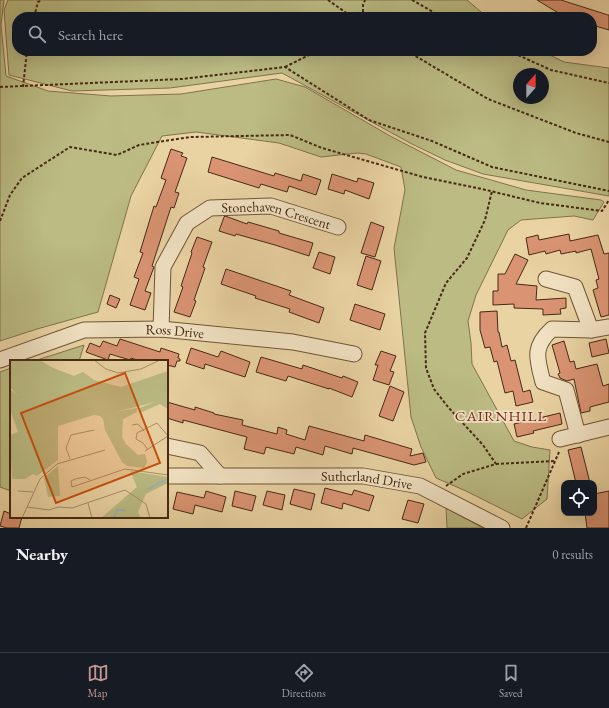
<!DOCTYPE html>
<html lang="en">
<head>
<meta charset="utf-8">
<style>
	:root { --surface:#171b24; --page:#242831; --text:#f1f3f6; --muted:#9ea1a6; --line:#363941; --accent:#c59692 }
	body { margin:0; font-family:"EB Garamond",serif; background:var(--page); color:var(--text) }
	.controls { position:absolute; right:12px; bottom:12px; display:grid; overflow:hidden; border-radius:8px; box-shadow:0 4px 16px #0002 }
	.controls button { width:36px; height:36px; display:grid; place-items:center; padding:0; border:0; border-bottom:1px solid var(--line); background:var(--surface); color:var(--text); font:20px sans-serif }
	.compass { position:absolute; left:513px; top:68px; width:36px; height:36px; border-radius:50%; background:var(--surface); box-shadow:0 4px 16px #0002; rotate:21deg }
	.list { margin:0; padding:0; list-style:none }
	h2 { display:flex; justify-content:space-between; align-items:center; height:52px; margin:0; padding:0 16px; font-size:17px }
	h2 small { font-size:13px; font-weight:400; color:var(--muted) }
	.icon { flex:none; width:22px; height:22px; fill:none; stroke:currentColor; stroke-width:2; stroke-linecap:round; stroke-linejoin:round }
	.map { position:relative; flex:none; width:609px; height:528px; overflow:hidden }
	.search { position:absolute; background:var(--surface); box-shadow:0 4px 16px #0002; left:12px; right:12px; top:12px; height:44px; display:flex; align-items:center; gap:10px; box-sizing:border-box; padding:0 14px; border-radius:16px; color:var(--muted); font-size:15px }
	.sheet { height:124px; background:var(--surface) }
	nav { display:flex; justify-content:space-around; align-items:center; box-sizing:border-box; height:56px; border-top:1px solid var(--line); background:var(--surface); font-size:11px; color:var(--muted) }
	nav a { display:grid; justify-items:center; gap:2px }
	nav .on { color:var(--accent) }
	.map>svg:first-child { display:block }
</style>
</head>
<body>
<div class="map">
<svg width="609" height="528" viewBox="0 0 609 528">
	<rect width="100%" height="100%" fill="#ead3a3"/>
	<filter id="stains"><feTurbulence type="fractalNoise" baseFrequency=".005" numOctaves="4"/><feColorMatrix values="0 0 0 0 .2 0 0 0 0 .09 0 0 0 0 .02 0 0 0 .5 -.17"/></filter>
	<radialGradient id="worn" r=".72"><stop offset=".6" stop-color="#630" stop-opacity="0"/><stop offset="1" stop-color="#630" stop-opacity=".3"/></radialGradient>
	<g fill="#bbbb83" stroke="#81724c" fill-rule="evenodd">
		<polygon points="0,0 4,0 1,25 6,76 48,91 111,96 181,94 276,79 305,87 392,137 456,170 526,190 601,200 604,202 593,220 574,216 521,220 508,230 476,295 468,321 471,343 472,364 514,441 532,447 550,450 547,499 522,519 466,491 436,478 421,447 411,417 394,248 405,190 401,167 366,154 357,153 321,157 279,143 196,132 162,136 131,196 98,312 37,329 0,341"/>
		<path d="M8,0H467L487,17H17V51H542L564,62L609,68V196L483,174L445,160L412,144L282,73L170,88L72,91L9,75L4,10ZM519,74H543V98H519Z"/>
		<polygon points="84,345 79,361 34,361"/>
		<polygon points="11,368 11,491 0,487 0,372"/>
		<polygon points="446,508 483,528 447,528"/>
	</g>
	<g fill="#da9473" stroke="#472915">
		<polygon points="537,0 561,0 608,15 609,15 609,30 592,25 592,17 565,17"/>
		<polygon points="171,149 183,153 181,156 187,158 175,192 179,193 174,208 171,207 152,266 154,267 145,291 151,293 145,310 130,305 139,279 134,277 143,253 140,252 154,206 156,207 166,180 161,178"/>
		<polygon points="212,157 274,176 275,173 301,181 303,174 321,180 316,195 289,186 287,192 261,184 259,188 208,172"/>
		<polygon points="332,174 357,182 358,178 374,183 369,199 345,190 344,194 328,189"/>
		<polygon points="225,216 247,224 248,222 279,231 279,233 313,243 309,256 275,245 236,234 235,236 219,231 224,217"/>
		<polygon points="371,222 384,227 375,257 361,253"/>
		<polygon points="569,234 570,241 598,235 604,254 609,253 609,315 601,317 593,290 598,288 596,280 599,279 591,249 576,253 576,251 561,254 560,250 546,254 545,251 529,255 526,238 538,235 539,240"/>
		<polygon points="197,237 212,242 203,267 205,268 194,300 196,301 190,317 174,312 183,287 181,286 192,253 191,252"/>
		<polygon points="319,252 335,257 330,274 313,268"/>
		<polygon points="515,254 528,260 516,284 537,286 536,300 566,298 566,308 560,309 561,314 543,315 543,309 514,308 514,304 493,305 493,291 498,291 498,274 505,274"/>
		<polygon points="366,256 381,261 372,290 357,285"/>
		<polygon points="226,269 291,291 289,295 324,308 319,323 289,312 290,309 255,298 256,296 221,284"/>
		<polygon points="110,295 120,299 116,308 107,304"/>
		<polygon points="355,304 385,314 380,330 350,320"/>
		<polygon points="497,311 498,332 499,332 502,347 507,345 511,361 515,360 523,392 530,390 533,402 516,406 513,391 505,393 497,361 494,362 490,347 485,348 480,330 480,312"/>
		<polygon points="120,339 160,352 161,348 179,354 178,358 180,359 180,361 177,361 175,367 167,365 167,361 140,361 131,358 130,360 110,354 108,360 86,352 90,343 100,347 103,341 117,346"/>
		<polygon points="606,339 609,353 592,357 589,343"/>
		<polygon points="564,341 570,362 574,361 576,369 597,364 603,386 609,384 609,402 590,407 590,411 581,413 574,379 567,381 560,378 558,374 560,373 552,345"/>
		<polygon points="191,348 218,357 221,351 250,362 245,377 205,364 204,369 186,363"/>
		<polygon points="381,351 396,356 390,371 394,372 389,385 373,380 378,365 375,365"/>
		<polygon points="261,357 302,369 303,365 342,378 343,376 358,382 352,397 329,388 329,389 288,376 286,381 256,372"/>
		<polygon points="390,386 404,392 393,421 379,416"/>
		<polygon points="167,402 195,410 195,407 214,413 214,414 243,420 242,425 277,434 278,427 287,430 286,434 305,440 309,426 364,441 365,435 412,449 410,456 423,453 426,462 414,465 353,448 352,454 325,446 323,455 296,447 294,454 266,447 264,454 244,449 247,437 183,420 183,423 167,418"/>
		<polygon points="560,413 562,424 533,431 534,433 517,437 514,424"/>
		<polygon points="581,447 590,483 576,483 568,450"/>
		<polygon points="325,488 352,495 354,490 374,496 369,511 343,503 342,509 321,503"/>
		<polygon points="294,489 315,494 311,510 290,504"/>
		<polygon points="206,491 226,497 222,512 195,505 193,514 173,509 177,492 204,498"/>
		<polygon points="235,491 256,496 252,511 232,506"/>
		<polygon points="267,491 285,495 282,510 263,505"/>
		<polygon points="609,491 609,528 587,528 585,513 594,513 594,494"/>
		<polygon points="408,500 424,504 418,523 402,519"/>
		<polygon points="4,511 11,514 11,517 22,517 19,528 7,528 0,526"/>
	</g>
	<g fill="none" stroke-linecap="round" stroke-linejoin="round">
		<g stroke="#705438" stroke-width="17">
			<g id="minor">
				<polyline points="546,279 575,287 591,330"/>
				<path id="s1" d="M161,329L163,267L187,223L210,208L271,206L338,227"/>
				<path id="s2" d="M0,360L84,330L161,329L293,342L354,354"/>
				<path d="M578,435L566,390L543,382C537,359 532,347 552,329L591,330L609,327"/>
				<polyline points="560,439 609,427"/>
				<polyline points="167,446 200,453 220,476"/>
				<path id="s3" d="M167,476H363L420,486L502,528"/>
			</g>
		</g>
		<g stroke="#472915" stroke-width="2" stroke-dasharray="3 2" stroke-linecap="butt">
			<polyline points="328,0 352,17"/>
			<polyline points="412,0 442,17"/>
			<polyline points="34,17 38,2 42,0"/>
			<polyline points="363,17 363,5 365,0"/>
			<polyline points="407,51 488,99 576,133 609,142"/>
			<polyline points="509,51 551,70 609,83"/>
			<polyline points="285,67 317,51"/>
			<polyline points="0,87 182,79 285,67 369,120 432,141 492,167 609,191"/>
			<polyline points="23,87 27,51"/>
			<polyline points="0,221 10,195 22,178 70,147 117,155 139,145 190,137 290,135 322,148 423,177 482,189 540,203 602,211 609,200"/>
			<polyline points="496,464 554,461"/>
			<polyline points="446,486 463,474 496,464 483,445 448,407 434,389 426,368 425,333 446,283 467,258 485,220 492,191"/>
			<polyline points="526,528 559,452"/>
		</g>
		<use href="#minor" stroke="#f1e2c3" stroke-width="15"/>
	</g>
	<g text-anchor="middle" stroke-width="3.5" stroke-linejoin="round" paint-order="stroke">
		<g font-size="14" fill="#472915" stroke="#f1e2c3">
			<text dy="5" stroke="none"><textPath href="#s1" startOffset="207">Stonehaven Crescent</textPath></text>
			<text dy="5" stroke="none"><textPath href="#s2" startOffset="180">Ross Drive</textPath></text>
			<text dy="5" stroke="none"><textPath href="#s3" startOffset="200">Sutherland Drive</textPath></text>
		</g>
		<g font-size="15" letter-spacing="1" fill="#7a1f14" stroke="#f1e2c3">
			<text x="501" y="421">CAIRNHILL</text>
		</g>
	</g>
	<g transform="translate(10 360)">
		<rect width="158" height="158" fill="#ead3a3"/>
		<path d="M0,0H30L41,7L64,16L73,12L84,20L111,27L158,11V49L150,44L130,53V48L145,42L105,52L127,48V52L113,59L112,77L116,84L128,95L135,94L137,102L134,108L117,106L112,102L95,70L93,59L90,56L84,55L48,66V100L27,116L23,114L15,119H2L0,75L8,72L0,49V29L8,36L0,27ZM48,106L50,136L38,137L34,118ZM120,111L158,117V123L136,134L128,152L131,158H91L127,127Z" fill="#bbbb83"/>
		<path fill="none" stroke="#9eb4b3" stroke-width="2" d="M138,129L155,120M101,158L105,156L107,150H116"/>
		<path fill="none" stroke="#a98f6a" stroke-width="1" d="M84,0L96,9L108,13L131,9L150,0M122,65L128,64L134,71M138,90L133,83L126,79L127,73L147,63L158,76M135,91L158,76M60,99L56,88L61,75L84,70M80,120L75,117L65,119L61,121L62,127L115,109L158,115M8,131L23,132M78,143L82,158M17,147L39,150L48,147L62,148L115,130L136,144L140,158M12,158L30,119L47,104L95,90"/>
		<path fill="#c84f0e" fill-opacity="0.15" stroke="#c84f0e" stroke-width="2" d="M115,13L150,103L46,143L11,53Z"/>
		<rect width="158" height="158" fill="none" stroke="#472915" stroke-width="2"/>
	</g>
	<rect width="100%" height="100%" filter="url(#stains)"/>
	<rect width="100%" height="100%" fill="url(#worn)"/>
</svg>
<div class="controls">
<button><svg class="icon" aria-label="locate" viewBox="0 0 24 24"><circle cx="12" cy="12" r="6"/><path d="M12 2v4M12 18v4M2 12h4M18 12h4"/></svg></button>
</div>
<svg class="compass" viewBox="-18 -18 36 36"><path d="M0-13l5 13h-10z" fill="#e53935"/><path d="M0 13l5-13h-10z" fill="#9ea1a6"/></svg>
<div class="search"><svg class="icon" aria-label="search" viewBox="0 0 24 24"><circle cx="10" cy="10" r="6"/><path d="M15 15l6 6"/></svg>Search here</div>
</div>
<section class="sheet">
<h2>Nearby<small>0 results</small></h2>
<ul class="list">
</ul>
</section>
<nav>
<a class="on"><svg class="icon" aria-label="map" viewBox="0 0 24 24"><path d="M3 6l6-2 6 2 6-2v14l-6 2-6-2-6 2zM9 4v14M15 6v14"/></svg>Map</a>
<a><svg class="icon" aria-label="directions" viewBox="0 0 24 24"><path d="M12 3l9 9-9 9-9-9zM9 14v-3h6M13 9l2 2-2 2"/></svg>Directions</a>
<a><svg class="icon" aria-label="saved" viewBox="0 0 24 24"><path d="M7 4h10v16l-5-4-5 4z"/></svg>Saved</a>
</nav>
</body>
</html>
